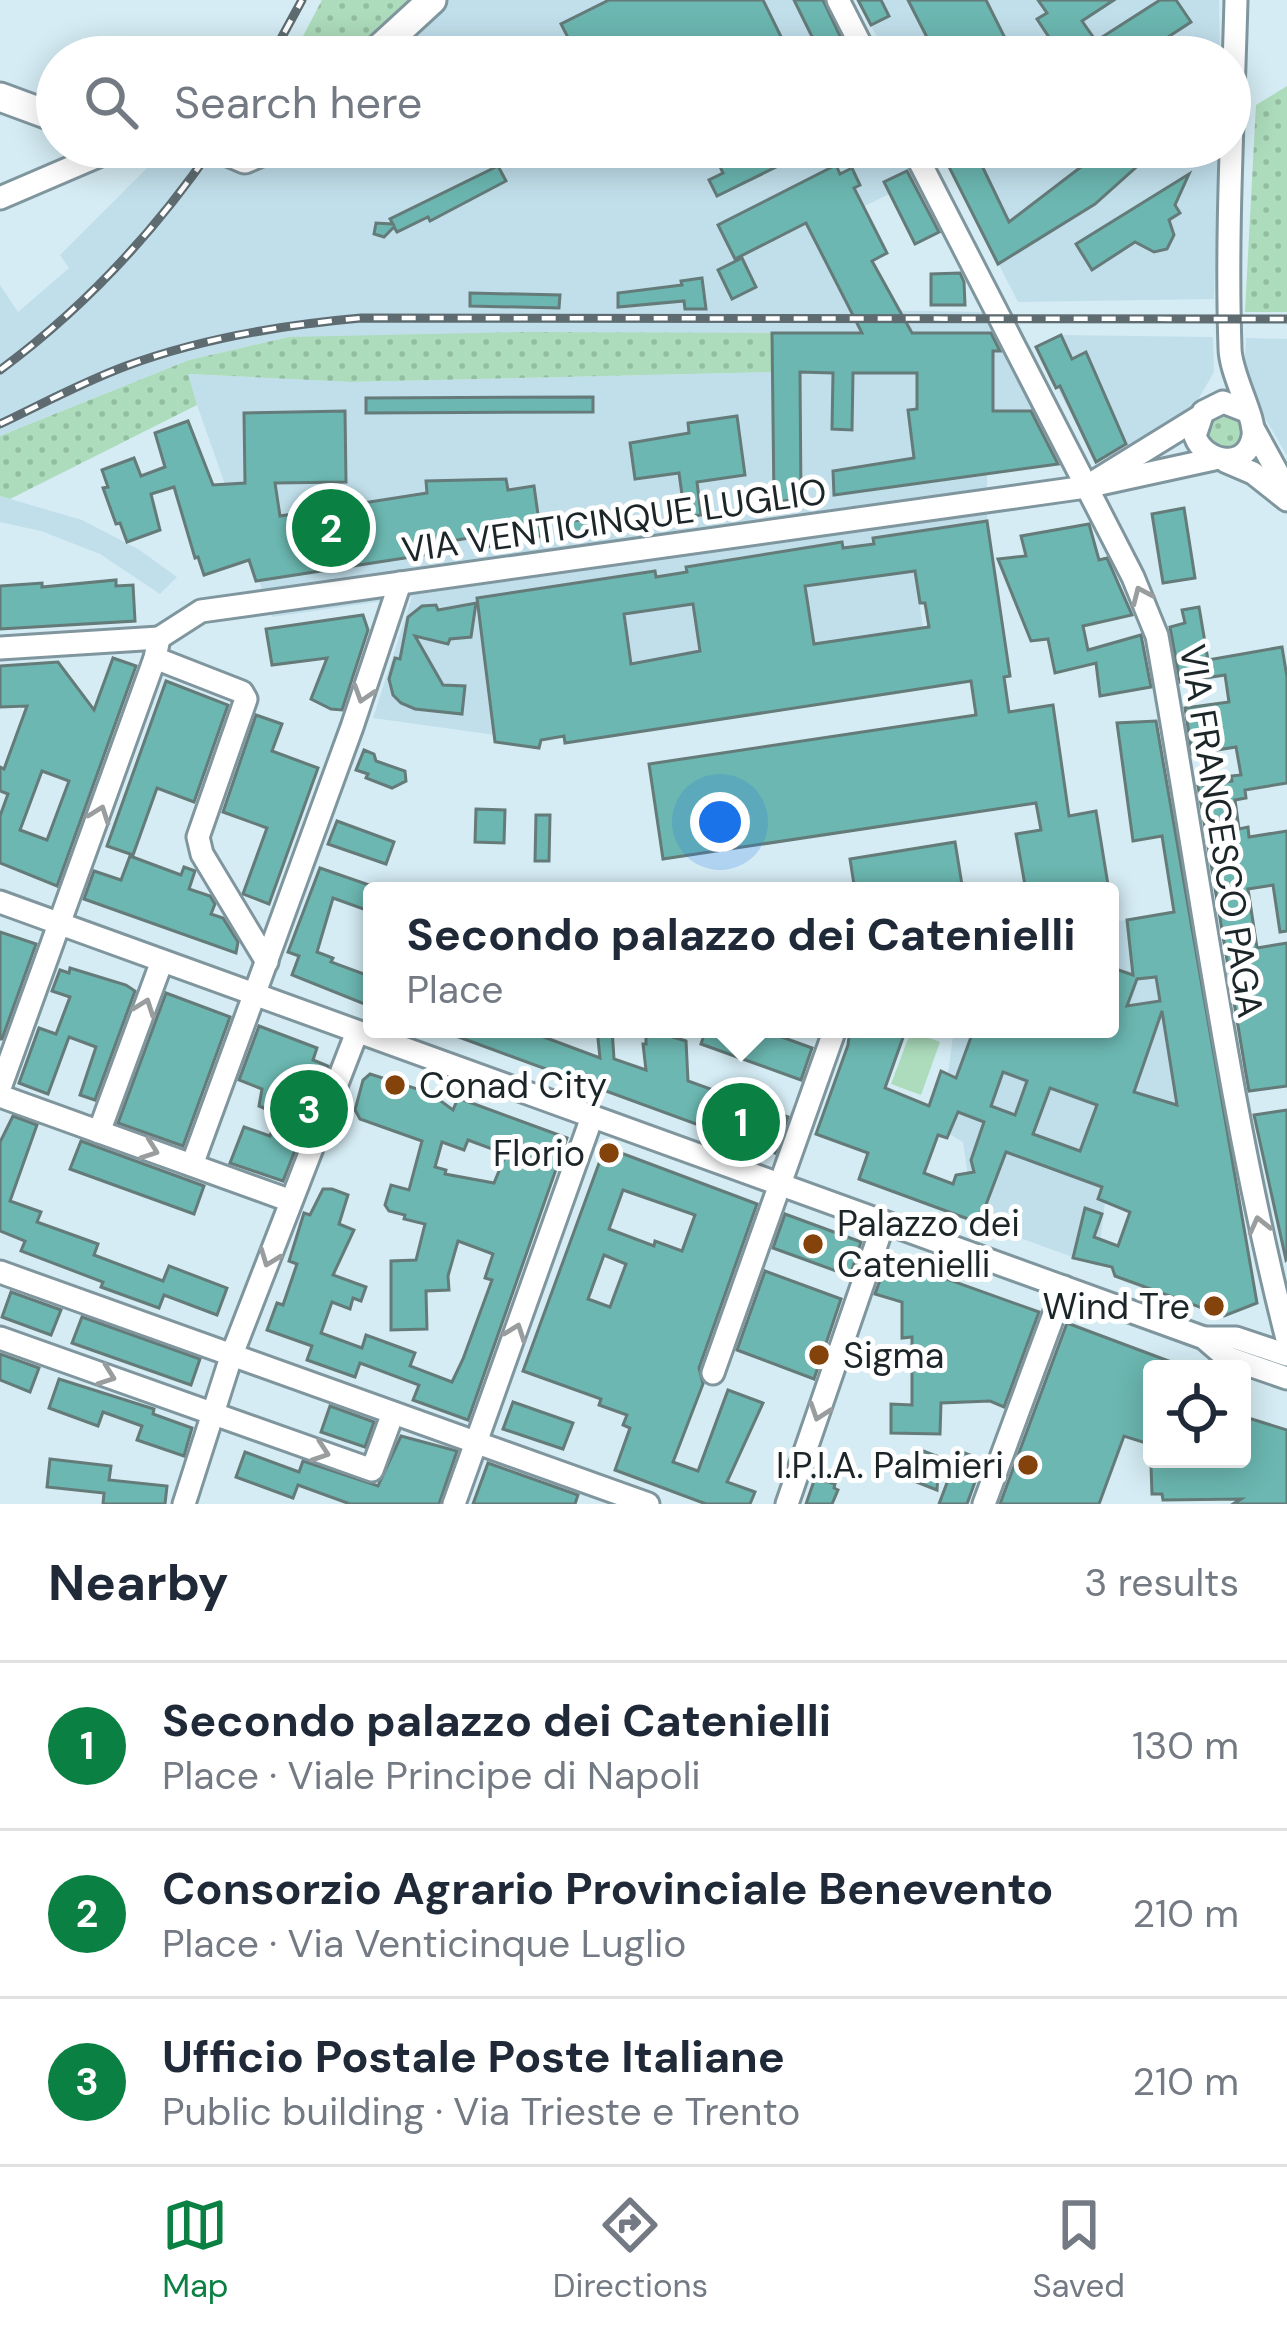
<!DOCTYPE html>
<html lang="en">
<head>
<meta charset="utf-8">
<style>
	:root { --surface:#fff; --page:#f2f2f3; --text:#1f2937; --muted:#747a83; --line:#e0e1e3; --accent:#0b8043 }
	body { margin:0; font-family:"DM Sans",sans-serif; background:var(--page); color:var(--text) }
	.controls { position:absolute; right:36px; bottom:36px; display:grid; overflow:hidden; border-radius:12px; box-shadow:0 6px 30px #0003 }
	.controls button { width:108px; height:108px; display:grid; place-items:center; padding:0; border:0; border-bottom:3px solid var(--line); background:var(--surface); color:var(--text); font:60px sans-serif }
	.you { position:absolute; left:720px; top:822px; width:42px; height:42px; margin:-30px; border:9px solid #fff; border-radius:50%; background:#1a73e8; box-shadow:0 0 0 18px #1a73e833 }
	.badge { display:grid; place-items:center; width:78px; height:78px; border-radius:50%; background:var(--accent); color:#fff; font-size:39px; font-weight:700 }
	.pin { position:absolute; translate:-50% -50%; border:6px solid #fff; box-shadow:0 3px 12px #0006 }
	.popup { position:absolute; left:363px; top:882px; width:756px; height:156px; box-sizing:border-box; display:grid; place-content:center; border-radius:12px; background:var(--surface); filter:drop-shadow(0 3px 9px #0005); font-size:39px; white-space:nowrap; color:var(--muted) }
	.popup b { font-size:45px; color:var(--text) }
	.popup::after { content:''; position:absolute; left:50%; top:100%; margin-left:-24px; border:24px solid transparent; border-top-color:var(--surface) }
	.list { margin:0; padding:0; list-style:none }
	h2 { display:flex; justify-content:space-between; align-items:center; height:156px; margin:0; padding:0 48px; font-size:51px }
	h2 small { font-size:39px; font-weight:400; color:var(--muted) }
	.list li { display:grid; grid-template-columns:78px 1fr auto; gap:36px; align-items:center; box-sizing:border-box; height:168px; padding:0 48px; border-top:3px solid var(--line) }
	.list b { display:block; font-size:45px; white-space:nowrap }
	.list p { margin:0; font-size:39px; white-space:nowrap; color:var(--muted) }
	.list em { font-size:39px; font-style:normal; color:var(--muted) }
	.icon { flex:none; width:66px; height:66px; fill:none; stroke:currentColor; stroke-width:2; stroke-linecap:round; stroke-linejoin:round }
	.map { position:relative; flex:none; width:1287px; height:1504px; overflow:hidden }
	.search { position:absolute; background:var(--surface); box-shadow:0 6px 30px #0003; left:36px; right:36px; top:36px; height:132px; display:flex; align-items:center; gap:30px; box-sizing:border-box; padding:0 42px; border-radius:66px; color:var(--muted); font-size:45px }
	.sheet { height:660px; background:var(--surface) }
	nav { display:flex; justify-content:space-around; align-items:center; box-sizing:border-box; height:168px; border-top:3px solid var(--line); background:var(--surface); font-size:33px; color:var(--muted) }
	nav a { display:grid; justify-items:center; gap:6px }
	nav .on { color:var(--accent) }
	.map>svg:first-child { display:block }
</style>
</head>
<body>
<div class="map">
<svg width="1287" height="1504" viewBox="0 0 1287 1504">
	<defs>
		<pattern id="grass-dots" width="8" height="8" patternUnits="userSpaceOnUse" patternTransform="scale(3)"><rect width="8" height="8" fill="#acdcbb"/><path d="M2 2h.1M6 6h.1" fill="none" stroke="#93bda1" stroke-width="1.8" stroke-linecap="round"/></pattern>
	</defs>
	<rect width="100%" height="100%" fill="#d5ecf4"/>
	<g fill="#c1dfeb">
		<polygon points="447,0 825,0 852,57 383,57"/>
		<polygon points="858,0 1219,0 1220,57 887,57"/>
		<polygon points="168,147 212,147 254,174 283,147 898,147 916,181 826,225 867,310 984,312 1036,411 965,412 987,442 987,521 910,533 923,628 814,644 799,549 728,560 729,575 694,615 698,641 731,636 702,650 663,656 663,659 631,664 620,590 614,590 612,577 477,598 495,735 373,718 412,597 272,617 186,374 351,382 771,372 289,337 189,360 0,436 0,285 18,312 69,268 60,255"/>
		<polygon points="932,147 1219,147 1214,299 1018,302 943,155 937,156"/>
		<polygon points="1061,335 1213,337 1214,372 1196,403 1130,453 1111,462 1108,457 1096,462 1036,347"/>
		<polygon points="1246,338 1287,339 1287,456 1252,396 1244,373"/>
		<polygon points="0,496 82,520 138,549 177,577 160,594 100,554 41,531 0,522"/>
		<polygon points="1127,920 1134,979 1202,970 1224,1111 1173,1118 1141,1215 1105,1203 1097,1266 968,1219 977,1193 970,1190 963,1142 949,1134 955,1116 943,1111 954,1029 1110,1029 1110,922"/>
	</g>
	<g fill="url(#grass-dots)">
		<polygon points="322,0 423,0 362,57 292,57"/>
		<polygon points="1287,86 1287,312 1245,312 1256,105"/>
		<polygon points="525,332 772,333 771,372 351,382 188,374 197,405 10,499 0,496 0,436 189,360 289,337"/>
		<polygon points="1220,410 1239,418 1245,430 1237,449 1218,454 1201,428"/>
	</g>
	<polygon fill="#acdcbb" points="911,1031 940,1042 921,1095 891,1084"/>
	<g fill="#6cb7b1" stroke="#647b79" stroke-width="3" fill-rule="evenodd">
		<polygon points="609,0 763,0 791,57 631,57 625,43 597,57 578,57 561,24"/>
		<polygon points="794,0 823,0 850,57 822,57"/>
		<polygon points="858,0 881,0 889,16 871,25"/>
		<polygon points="908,0 986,0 1005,38 967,57 937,57"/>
		<polygon points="1038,0 1114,0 1082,21 1096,41 1160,0 1176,0 1191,22 1145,52 1149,57 1062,57 1037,19 1047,13"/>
		<polygon points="711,147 817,147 717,196 709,180 723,173"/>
		<polygon points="958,147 973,147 1009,222 1107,147 1133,147 1143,161 1095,204 998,264 943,155"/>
		<polygon points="836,165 840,174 852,168 860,185 854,188 887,253 872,261 912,333 991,333 1000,351 993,351 993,411 1031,411 1058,464 834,495 833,471 914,458 908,410 917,409 917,373 853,373 852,430 832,429 833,373 800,372 801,499 774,502 772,333 862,333 806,223 735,259 718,225"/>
		<polygon points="498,166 506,181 430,221 428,217 397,232 394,227 384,237 374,234 376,223 393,224 390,219"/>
		<polygon points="907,171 939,232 915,244 884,182"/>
		<polygon points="1189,174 1175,205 1180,213 1169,220 1174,235 1167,249 1154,252 1135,242 1092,270 1076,244"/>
		<polygon points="742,258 756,287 732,299 718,270"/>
		<polygon points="960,273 964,282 965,305 931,305 931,274"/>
		<polygon points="702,278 706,309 685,309 684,301 618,307 618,293 682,285 681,281"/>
		<polygon points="470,293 560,295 559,308 470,306"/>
		<polygon points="1061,335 1072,359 1086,352 1126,444 1096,462 1060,386 1056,388 1036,347"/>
		<polygon points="593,397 593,412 366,413 366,398"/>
		<polygon points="345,411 346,482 275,483 280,516 427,493 426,481 506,479 508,490 534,486 541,536 482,548 481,536 451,541 436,544 437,553 256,581 249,560 204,575 198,557 195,558 174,487 151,494 160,530 127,542 120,523 116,524 103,488 108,487 102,470 134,458 141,476 165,467 155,433 188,421 213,485 245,483 244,413"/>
		<polygon points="737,416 745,475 697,482 701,515 685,517 679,473 635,479 630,443 689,433 688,423"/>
		<polygon points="1184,508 1195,578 1163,583 1152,514"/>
		<polygon points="587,519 589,532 567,536 565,522"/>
		<path d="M987,521L1010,676L1004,677L1009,712L1053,705L1069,816L1096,811L1109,891H1026L1016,834L1041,830L1036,803L663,859L649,764L976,715L971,681L565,743L564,736L541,740L539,748L495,742L477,598L655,571L656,577L687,572L686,567L842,542L843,548L874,544L873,538ZM915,571L920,603H925L929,627L814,644L805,586ZM693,604L700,651L631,664L624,614Z"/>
		<polygon points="1089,524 1099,560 1107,558 1132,615 1083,626 1088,650 1141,635 1151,687 1100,696 1096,663 1055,673 1048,639 1031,641 998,559 1026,556 1021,536"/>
		<polygon points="116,580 116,586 133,585 135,621 0,629 0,586 42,583 42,587"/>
		<polygon points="476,603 471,637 450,639 448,644 415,636 443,685 465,686 462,714 415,709 401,703 393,695 389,679 395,658 400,659 408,617 422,606 436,605 438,610"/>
		<polygon points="1199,607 1208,660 1282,647 1287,677 1287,783 1245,790 1246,798 1235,800 1239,829 1248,827 1249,837 1287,831 1287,931 1280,932 1273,885 1248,889 1257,948 1287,943 1287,1086 1249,1091 1246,1074 1198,786 1232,781 1231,776 1241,775 1236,747 1192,754 1185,708 1229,702 1225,675 1180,682 1170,627 1185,623 1182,610"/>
		<polygon points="363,615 368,630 342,710 331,709 311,699 327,658 272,665 266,629"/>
		<path d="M113,658L136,666L57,886L0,863V816L8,794L0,791V767L4,769L27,706L0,707V666L58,662L94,710ZM42,771L69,781L47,840L20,830Z"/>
		<polygon points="166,681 228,705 194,802 157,788 133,855 107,846"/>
		<polygon points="256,715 282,724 272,751 318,768 269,904 243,894 267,828 223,812"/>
		<path d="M1156,721L1257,1303L1224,1316L1115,1276L1112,1267L1073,1258L1085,1208L1102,1214L1094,1237L1118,1246L1130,1212L1098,1199L1102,1187L1006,1152L979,1223L859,1179L868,1153L816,1134L848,1045L850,1029H906L885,1088L929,1106L941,1071L956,1078L974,1029H1110V967L1133,975L1127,920L1174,912L1162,836L1133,841L1117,723ZM1156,977L1160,1001L1127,1006L1137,979ZM1162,1011L1177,1105L1134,1092ZM1003,1072L1027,1081L1015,1115L991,1106ZM1050,1088L1097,1105L1080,1151L1033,1134ZM958,1112L984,1122L971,1160L974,1172L956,1175L953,1184L924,1173L938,1135L947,1138Z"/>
		<polygon points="364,750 374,754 376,761 405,771 406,781 392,788 366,778 368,774 356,770"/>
		<polygon points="476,809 505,810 504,843 475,842"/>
		<polygon points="536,815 550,815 549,861 535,861"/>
		<polygon points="337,821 394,842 386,864 328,844"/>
		<polygon points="955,842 963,891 855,891 850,859"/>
		<polygon points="130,856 181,875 184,867 195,871 189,889 210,896 215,904 211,914 223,918 238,942 236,953 84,899 94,871 121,880"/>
		<polygon points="320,868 372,886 369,911 333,898 317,952 333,958 331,962 372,977 372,1007 292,975 299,956 288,952"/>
		<polygon points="0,932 36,944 2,1039 0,1039"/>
		<polygon points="70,968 126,985 135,991 95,1100 80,1095 96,1047 69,1037 48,1094 19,1083 39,1028 56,1034 70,997 52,991 60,970 69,973"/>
		<polygon points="166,993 230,1017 183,1146 118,1123"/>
		<polygon points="259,1026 317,1048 313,1060 328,1066 283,1181 230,1163 244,1127 270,1136 278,1114 259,1106 262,1089 239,1080"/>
		<polygon points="437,1029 534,1029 533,1033 600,1058 597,1029 612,1029 614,1059 646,1070 643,1044 646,1044 646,1029 686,1041 688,1081 788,1117 775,1153"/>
		<polygon points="706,1029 760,1029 812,1048 801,1080 701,1044"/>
		<path d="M370,1074L430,1093L453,1110L458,1098L567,1138L468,1420L413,1400L419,1385L360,1363L355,1377L307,1360L312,1346L267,1330L277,1303L283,1305L297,1264L289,1261L304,1213L310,1215L323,1189H332L348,1195L339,1224L354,1230L333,1275L366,1287L361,1301L353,1298L350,1309L332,1302L321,1333L362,1348L366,1335L415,1353L410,1366L452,1382L463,1359L492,1280L485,1278L493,1254L458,1241L448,1276L449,1290L426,1291L427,1329L391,1330V1261L416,1260L425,1224L404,1219L405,1215L389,1211L385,1205L391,1185L409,1190L422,1141L360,1119L355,1110L363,1080ZM468,1140L506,1154L494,1183L445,1174L446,1170L435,1167L442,1142L464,1150Z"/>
		<polygon points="1287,1110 1287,1259 1286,1260 1254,1115"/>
		<polygon points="13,1116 37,1125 10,1201 41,1212 37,1222 98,1244 94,1255 163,1281 169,1266 227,1288 217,1315 164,1295 159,1308 101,1287 103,1282 21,1251 25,1241 0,1231 0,1142"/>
		<polygon points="81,1141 204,1186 194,1214 70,1169"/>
		<path d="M605,1147L757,1204L699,1368L703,1384L673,1462L698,1471L728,1390L763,1403L727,1482L755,1492L750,1504H706L615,1470L630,1428L623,1425L627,1415L599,1405L601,1399L523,1371ZM623,1190L695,1215L682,1251L655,1241L654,1246L609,1229ZM604,1255L626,1264L610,1307L588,1299Z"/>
		<polygon points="785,1214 861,1242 850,1276 773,1248"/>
		<polygon points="888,1258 1039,1312 1004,1407 990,1401 941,1403 940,1434 891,1433 891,1404 912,1405 912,1337 902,1338 902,1302 875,1294"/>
		<polygon points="765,1271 841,1299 814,1379 737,1350"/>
		<polygon points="11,1292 61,1310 51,1335 2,1317"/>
		<polygon points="82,1317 200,1359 191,1385 72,1343"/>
		<polygon points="1067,1323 1190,1369 1152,1369 1152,1445 1124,1436 1099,1504 1000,1504"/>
		<polygon points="0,1354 39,1368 30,1392 0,1380"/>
		<polygon points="59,1379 154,1409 153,1414 192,1428 184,1456 137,1440 142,1426 103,1412 98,1426 49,1408"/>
		<polygon points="513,1402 573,1423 563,1449 503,1429"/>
		<polygon points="330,1406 374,1422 365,1447 321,1432"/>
		<polygon points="1242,1416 1287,1430 1287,1504 1233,1504 1241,1499 1163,1500 1162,1494 1152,1494 1151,1466 1242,1459"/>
		<polygon points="401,1436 457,1451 439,1504 350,1504 298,1485 293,1498 236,1477 245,1452 299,1472 303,1461 378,1486"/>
		<polygon points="918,1449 939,1457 937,1490 909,1479"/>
		<polygon points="959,1451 983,1460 967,1504 939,1504"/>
		<polygon points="50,1459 111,1466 109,1480 167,1486 165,1504 103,1504 104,1493 47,1487"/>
		<polygon points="488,1463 578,1495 575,1504 473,1504"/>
		<polygon points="815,1478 835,1484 834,1488 838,1490 832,1504 806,1504"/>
	</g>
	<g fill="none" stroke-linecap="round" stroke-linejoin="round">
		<g stroke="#80969e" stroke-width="27">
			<g id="minor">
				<polyline points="838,0 867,57"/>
				<path d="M1236,0C1233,116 1226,232 1230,348C1230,374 1256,417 1253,436C1247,470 1205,464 1195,436L1203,412L1223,402L1246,411"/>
				<path d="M912,147L1133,577L1157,636C1199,871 1228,1107 1287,1339"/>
				<polyline points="0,198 119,147"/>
				<polyline points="1253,428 1287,490"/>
				<polyline points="1225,461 1253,473 1287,500"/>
				<polyline points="1097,480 1199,417"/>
				<polyline points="159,638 201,611 1086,487 1214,459"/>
				<polyline points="0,648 159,638"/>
				<polyline points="155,658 242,692 246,699 198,837 202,854 267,962"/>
				<polyline points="0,902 1204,1338 1226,1357 1287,1378"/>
				<polyline points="0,1088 155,658 159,638"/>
				<polyline points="0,1096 291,1201"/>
				<polyline points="99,1132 162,961"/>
				<polyline points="192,1165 352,727 400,583"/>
				<polyline points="0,1272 648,1504"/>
				<polyline points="0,1338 372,1470 393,1413"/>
				<polyline points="1204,1338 1236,1338 1287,1355"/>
				<polyline points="713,1373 835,1029"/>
				<polyline points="184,1504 231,1357 357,1032"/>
				<polyline points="454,1504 592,1117"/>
				<polyline points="787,1504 884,1222"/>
				<polyline points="984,1504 1064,1287"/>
			</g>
		</g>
		<g stroke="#80969e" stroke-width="33">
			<g id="major">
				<polyline points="370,57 432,0"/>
				<polyline points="0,97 57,118"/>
				<polyline points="217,147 245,159 272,147"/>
			</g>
		</g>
		<use href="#minor" stroke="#fff" stroke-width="21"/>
		<use href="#major" stroke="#fff" stroke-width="27"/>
		<g stroke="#5e6c71" stroke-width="9">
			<g id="rail">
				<polyline points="271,57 302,0"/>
				<path d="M0,370C83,309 155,231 213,147"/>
				<path d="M0,424C42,404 83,382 126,366C202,338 281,325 361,318L1287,319"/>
			</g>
		</g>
		<use href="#rail" stroke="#fff" stroke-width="4.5" stroke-dasharray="14" stroke-linecap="butt"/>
	</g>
	<defs><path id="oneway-chevron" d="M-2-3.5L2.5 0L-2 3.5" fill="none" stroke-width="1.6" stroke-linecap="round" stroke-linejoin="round" transform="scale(3)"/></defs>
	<g stroke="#999d9e">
		<use href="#oneway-chevron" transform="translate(1141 595) rotate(-114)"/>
		<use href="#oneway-chevron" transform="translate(363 694) rotate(108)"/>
		<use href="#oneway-chevron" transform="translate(100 814) rotate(-70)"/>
		<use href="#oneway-chevron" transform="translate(145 1007) rotate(-70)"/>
		<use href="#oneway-chevron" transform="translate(150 1150) rotate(20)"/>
		<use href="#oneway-chevron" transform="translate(1259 1225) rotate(-104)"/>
		<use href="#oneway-chevron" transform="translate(269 1258) rotate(111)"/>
		<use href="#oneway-chevron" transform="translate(516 1332) rotate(-70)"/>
		<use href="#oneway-chevron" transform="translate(107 1376) rotate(20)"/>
		<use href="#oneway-chevron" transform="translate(819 1412) rotate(109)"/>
		<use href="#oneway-chevron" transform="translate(321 1452) rotate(19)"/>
	</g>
	<g fill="#83430a" stroke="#fff" stroke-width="4.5">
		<circle cx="395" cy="1085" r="12"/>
		<circle cx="609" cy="1153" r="12"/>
		<circle cx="813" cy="1244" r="12"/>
		<circle cx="1214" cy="1306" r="12"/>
		<circle cx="819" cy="1355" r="12"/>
		<circle cx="1028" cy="1465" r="12"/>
	</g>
	<g text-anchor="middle" stroke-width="10" stroke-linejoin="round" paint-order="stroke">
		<g font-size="36" fill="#1c2528" stroke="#fff">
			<text transform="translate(614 520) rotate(-8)" y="13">VIA VENTICINQUE LUGLIO</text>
			<text transform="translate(1222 831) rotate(81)" y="13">VIA FRANCESCO PAGA</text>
		</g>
		<g font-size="36" fill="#1c2528" stroke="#fff" text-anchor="start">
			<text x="419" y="1098">Conad City</text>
			<text x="585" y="1166" text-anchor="end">Florio</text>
			<text x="837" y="1236">Palazzo dei<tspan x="837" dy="41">Catenielli</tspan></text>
			<text x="1190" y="1319" text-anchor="end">Wind Tre</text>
			<text x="843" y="1368">Sigma</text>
			<text x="1004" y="1478" text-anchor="end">I.P.I.A. Palmieri</text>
		</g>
	</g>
</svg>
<div class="controls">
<button><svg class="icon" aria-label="locate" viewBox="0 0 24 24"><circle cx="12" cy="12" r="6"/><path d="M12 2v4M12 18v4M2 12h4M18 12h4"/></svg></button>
</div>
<div class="you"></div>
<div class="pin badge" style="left:741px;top:1122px">1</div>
<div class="popup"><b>Secondo palazzo dei Catenielli</b>Place</div>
<div class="pin badge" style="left:331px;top:528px">2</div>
<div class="pin badge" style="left:309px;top:1109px">3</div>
<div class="search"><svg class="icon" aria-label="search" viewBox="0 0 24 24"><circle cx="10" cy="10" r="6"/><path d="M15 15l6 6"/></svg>Search here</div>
</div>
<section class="sheet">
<h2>Nearby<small>3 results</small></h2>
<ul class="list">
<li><span class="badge">1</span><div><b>Secondo palazzo dei Catenielli</b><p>Place · Viale Principe di Napoli</p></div><em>130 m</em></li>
<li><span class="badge">2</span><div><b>Consorzio Agrario Provinciale Benevento</b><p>Place · Via Venticinque Luglio</p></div><em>210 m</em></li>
<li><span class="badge">3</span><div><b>Ufficio Postale Poste Italiane</b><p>Public building · Via Trieste e Trento</p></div><em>210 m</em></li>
</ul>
</section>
<nav>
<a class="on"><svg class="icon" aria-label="map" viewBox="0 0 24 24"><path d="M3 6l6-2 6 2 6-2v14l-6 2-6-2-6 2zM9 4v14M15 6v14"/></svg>Map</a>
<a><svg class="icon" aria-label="directions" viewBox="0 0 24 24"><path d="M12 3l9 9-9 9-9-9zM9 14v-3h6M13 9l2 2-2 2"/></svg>Directions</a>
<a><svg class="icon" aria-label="saved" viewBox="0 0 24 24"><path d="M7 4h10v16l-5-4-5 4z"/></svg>Saved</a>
</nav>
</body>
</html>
